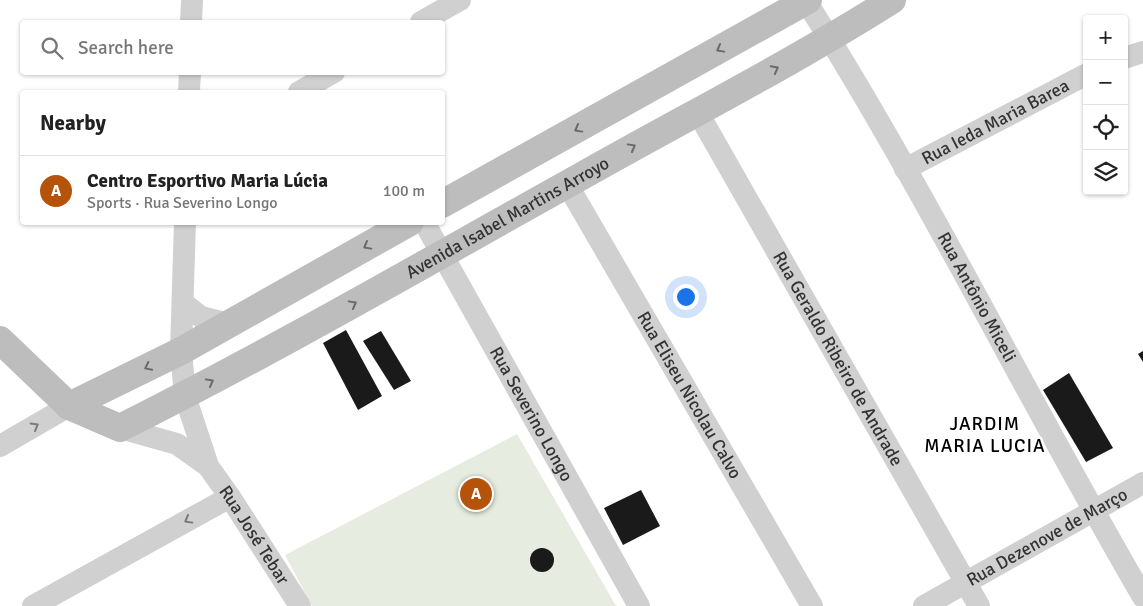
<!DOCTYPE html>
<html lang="en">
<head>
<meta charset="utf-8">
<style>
	:root { --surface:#fff; --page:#f2f2f2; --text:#222; --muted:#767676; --line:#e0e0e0; --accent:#b45309 }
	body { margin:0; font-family:Signika,sans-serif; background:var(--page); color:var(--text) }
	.controls { position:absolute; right:15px; top:15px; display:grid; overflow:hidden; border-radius:5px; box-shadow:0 1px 4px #0004 }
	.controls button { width:45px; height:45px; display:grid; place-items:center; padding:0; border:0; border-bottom:1px solid var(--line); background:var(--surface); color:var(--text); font:25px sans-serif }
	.you { position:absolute; left:685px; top:296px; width:18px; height:18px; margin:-12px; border:4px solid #fff; border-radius:50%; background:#1a73e8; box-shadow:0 0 0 8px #1a73e833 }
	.badge { display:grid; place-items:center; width:32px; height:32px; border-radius:50%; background:var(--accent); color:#fff; font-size:16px; font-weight:700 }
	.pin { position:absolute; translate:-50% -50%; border:2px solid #fff; box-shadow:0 1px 5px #0006 }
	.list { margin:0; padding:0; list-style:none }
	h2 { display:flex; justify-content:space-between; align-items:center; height:65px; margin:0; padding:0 20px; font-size:21px }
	h2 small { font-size:16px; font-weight:400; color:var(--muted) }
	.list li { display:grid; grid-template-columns:32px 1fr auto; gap:15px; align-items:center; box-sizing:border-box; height:70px; padding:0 20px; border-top:1px solid var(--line) }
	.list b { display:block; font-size:19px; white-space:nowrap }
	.list p { margin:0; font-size:16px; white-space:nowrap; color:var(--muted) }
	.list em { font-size:16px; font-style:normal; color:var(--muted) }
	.icon { flex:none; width:28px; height:28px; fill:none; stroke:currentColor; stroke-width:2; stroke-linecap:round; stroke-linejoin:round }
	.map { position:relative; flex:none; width:1143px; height:606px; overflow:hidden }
	.search { position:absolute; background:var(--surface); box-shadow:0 1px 4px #0004; left:20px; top:20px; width:425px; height:55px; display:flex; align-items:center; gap:12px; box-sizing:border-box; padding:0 18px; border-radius:5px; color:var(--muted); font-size:19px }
	.panel { position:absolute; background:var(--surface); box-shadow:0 1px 4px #0004; left:20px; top:90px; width:425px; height:135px; border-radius:5px }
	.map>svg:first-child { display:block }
</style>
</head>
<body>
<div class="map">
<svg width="1143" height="606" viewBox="0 0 1143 606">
	<rect width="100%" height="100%" fill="#fff"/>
	<polygon fill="#e6ecdf" points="517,434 616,606 312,606 285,555"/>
	<g fill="#1a1a1a">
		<polygon points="346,330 382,396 358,410 323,343"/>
		<polygon points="381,331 411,381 394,390 363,341"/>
		<polygon points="1143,351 1143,362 1138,354"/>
		<polygon points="1069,373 1113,448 1086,462 1043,390"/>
		<polygon points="641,490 660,526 623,545 604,508"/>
		<circle cx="542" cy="560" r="12"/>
	</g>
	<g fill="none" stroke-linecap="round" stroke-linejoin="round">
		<g stroke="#d0d0d0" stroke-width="22">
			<path id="s1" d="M806,1C928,194 1028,400 1143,597"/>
			<polyline points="191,22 192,0"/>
			<polyline points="421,22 460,0"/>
			<polyline points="1124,58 1143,52"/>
			<polyline points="189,92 190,72"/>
			<polyline points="299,92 334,72"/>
			<path id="s2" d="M697,111L979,606"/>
			<path id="s3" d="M905,169L1087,74"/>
			<path id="s4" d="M567,184L812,606"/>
			<path id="s5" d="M185,222L181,351L185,396L208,466L230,497L300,606"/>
			<path id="s6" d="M424,222L639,606"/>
			<polyline points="183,303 201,317 229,324"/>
			<polyline points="120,428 177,444 208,466"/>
			<polyline points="0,446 69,406"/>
			<polyline points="33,606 230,497"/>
			<path id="s7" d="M924,606L1143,483"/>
		</g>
		<g stroke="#bdbdbd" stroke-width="28">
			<polyline points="442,204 808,0"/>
			<path id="s8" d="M0,340L69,406L120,428C276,350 427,262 580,177C684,118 791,64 892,0"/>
			<polyline points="69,406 181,351 410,222"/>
		</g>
	</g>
	<defs><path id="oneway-chevron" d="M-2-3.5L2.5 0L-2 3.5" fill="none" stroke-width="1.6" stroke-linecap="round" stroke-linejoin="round" transform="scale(1.25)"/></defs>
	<g stroke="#6a6a6a">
		<use href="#oneway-chevron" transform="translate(720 49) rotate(151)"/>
		<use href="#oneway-chevron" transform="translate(775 69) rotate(-28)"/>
		<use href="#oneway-chevron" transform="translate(578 129) rotate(151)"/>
		<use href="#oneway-chevron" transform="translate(632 147) rotate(-29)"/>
		<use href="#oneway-chevron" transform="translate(367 246) rotate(151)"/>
		<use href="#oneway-chevron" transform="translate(353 304) rotate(-29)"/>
		<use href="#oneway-chevron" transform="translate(148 367) rotate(154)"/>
		<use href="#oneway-chevron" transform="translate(210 382) rotate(-29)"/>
	</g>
	<g stroke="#7a7a7a">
		<use href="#oneway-chevron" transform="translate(35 426) rotate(-30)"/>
		<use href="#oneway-chevron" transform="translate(188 520) rotate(151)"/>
	</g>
	<g text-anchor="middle" stroke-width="5" stroke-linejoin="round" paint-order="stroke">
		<g font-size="18" fill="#333" stroke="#fff">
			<text dy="6" stroke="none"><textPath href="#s3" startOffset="102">Rua Ieda Maria Barea</textPath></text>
			<text dy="6" stroke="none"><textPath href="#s8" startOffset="592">Avenida Isabel Martins Arroyo</textPath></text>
			<text dy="6" stroke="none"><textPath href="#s1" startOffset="342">Rua Antônio Miceli</textPath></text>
			<text dy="6" stroke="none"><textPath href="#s2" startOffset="285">Rua Geraldo Ribeiro de Andrade</textPath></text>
			<text dy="6" stroke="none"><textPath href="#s4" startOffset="244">Rua Eliseu Nicolau Calvo</textPath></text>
			<text dy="6" stroke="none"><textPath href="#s6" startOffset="220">Rua Severino Longo</textPath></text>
			<text dy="6" stroke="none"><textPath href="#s5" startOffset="331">Rua José Tebar</textPath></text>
			<text dy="6" stroke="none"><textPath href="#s7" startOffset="141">Rua Dezenove de Março</textPath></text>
		</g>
		<g font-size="19" letter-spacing="1" fill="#000" stroke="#fff">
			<text x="985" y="430">JARDIM<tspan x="985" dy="22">MARIA LUCIA</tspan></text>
		</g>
	</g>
</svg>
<div class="controls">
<button>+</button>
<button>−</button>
<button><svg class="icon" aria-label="locate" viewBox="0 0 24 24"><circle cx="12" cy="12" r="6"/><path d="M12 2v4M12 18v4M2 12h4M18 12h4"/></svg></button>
<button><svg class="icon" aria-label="layers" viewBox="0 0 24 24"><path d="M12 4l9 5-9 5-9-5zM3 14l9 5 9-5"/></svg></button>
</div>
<div class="you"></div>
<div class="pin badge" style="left:476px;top:494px">A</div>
<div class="search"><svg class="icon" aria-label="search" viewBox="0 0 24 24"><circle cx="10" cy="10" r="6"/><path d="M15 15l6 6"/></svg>Search here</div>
<section class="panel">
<h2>Nearby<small></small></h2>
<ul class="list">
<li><span class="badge">A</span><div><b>Centro Esportivo Maria Lúcia</b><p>Sports · Rua Severino Longo</p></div><em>100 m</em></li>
</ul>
</section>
</div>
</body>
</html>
